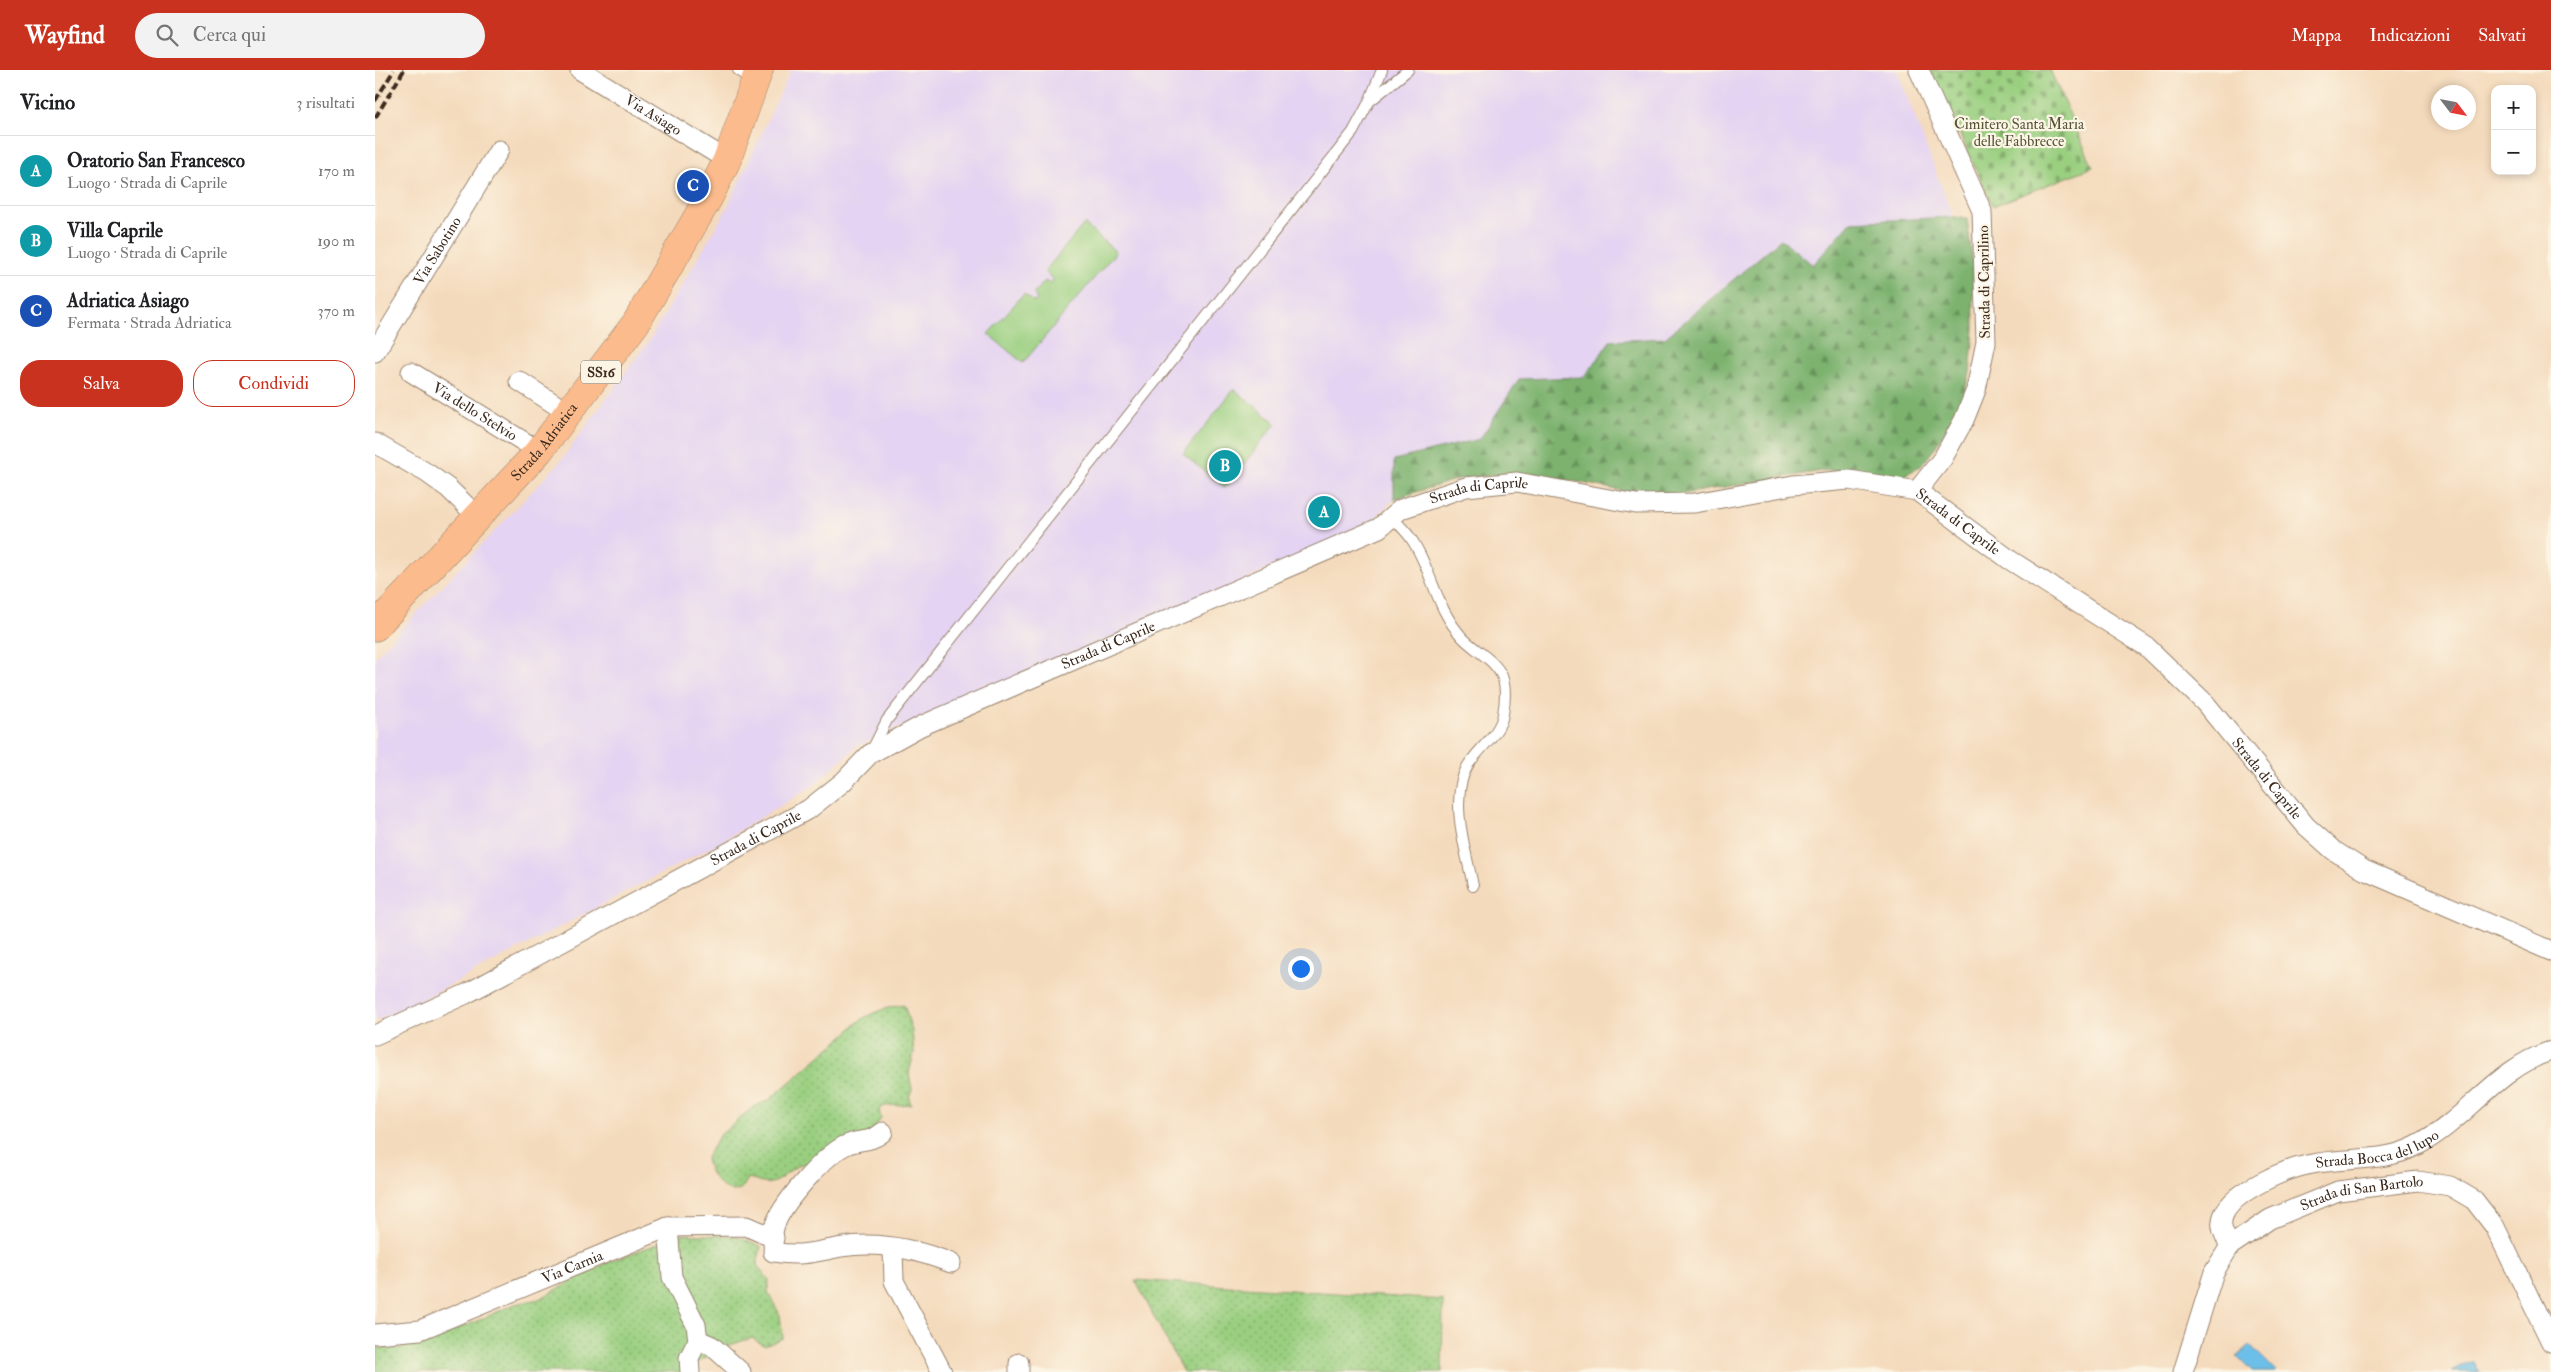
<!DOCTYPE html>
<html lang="it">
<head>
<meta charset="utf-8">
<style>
	:root { --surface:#fff; --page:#f2f2f2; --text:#202124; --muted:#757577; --line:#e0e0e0; --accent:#c8321e }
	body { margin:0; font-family:"IM FELL Double Pica",serif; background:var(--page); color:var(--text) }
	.controls { position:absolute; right:15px; top:15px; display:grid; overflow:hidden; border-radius:10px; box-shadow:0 2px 8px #0003 }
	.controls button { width:45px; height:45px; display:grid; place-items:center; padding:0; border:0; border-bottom:1px solid var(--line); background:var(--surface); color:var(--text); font:25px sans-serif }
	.compass { position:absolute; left:2056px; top:15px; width:45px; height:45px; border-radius:50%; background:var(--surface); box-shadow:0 2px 8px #0003; rotate:122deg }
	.you { position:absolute; left:925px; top:898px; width:18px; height:18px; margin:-12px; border:4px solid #fff; border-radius:50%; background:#1a73e8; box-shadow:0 0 0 8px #1a73e833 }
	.badge { display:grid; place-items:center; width:32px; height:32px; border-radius:50%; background:var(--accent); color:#fff; font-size:16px; font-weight:700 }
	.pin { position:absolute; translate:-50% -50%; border:2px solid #fff; box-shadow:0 1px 5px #0006 }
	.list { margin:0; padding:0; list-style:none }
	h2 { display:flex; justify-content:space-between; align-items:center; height:65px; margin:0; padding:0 20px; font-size:21px }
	h2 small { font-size:16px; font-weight:400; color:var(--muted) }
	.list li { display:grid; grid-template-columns:32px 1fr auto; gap:15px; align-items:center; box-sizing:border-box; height:70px; padding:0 20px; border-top:1px solid var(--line) }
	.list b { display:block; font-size:19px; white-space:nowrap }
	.list p { margin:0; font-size:16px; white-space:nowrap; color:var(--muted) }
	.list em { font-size:16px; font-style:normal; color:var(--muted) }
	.actions { display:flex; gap:10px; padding:15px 20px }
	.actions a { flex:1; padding:11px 0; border:1px solid var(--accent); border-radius:20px; text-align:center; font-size:18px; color:var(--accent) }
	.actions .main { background:var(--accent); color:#fff }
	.icon { flex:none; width:28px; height:28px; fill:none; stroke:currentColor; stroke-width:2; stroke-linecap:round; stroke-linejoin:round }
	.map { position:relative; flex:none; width:2176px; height:1302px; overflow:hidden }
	header { display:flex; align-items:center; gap:30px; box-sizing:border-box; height:70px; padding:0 25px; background:var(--accent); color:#fff }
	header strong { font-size:24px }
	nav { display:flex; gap:28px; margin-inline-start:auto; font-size:18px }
	.search { width:350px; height:45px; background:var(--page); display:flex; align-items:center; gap:12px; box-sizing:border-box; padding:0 18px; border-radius:28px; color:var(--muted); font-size:19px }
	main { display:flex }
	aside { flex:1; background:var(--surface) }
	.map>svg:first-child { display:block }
</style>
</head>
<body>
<header>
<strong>Wayfind</strong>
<div class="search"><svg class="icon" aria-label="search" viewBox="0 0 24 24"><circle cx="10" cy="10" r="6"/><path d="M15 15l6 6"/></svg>Cerca qui</div>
<nav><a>Mappa</a><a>Indicazioni</a><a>Salvati</a></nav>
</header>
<main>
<aside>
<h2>Vicino<small>3 risultati</small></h2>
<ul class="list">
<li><span class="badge" style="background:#0f9aa8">A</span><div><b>Oratorio San Francesco</b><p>Luogo · Strada di Caprile</p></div><em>170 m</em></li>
<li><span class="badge" style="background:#0f9aa8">B</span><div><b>Villa Caprile</b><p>Luogo · Strada di Caprile</p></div><em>190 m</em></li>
<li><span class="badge" style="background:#1a4fb4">C</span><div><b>Adriatica Asiago</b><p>Fermata · Strada Adriatica</p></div><em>370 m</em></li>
</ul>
<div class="actions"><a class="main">Salva</a><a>Condividi</a></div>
</aside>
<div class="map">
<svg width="2176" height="1302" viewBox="0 0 2176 1302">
	<defs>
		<pattern id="grass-dots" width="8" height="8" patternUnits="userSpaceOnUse" patternTransform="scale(1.25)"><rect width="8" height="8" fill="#9acf80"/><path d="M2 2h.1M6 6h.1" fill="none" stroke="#7fa868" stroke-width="1.8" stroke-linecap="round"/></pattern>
		<pattern id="forest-firs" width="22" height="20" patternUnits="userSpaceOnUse" patternTransform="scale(1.25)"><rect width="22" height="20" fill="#7bb26e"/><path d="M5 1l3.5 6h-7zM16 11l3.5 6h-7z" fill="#66915a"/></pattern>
		<pattern id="cemetery-stones" width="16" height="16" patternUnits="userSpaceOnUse" patternTransform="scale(1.25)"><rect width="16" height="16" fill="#9acf80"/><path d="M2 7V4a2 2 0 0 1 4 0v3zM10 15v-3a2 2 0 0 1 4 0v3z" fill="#7fa868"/></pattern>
	</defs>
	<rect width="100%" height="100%" fill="#fcf5e5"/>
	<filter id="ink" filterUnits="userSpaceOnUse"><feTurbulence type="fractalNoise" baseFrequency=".02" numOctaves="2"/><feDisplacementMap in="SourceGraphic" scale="10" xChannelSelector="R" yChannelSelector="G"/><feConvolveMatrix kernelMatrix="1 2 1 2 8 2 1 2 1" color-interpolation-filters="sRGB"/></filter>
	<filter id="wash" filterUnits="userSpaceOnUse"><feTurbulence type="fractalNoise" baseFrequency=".0096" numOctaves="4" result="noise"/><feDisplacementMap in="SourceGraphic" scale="20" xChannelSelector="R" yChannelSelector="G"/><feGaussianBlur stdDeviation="1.12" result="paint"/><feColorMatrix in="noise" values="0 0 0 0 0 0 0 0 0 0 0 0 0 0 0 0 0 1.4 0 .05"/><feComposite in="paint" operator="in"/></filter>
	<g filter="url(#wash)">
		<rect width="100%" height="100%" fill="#f4dabc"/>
		<polygon fill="#e4d3f2" points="416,0 1522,0 1578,147 1476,152 1438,195 1405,169 1290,268 1235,271 1210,307 1144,309 1105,369 1019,390 1019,429 996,452 859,515 482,676 438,716 344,773 54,926 0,951 0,587 185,392 275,269 351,140"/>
		<g fill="url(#grass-dots)" stroke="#6a7c4f">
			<path d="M529,935L537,961L539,983L534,1003L537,1019L534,1028L536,1034L509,1036L504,1040L506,1048L498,1060L441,1094C415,1088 409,1117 388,1113C383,1113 378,1109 373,1108C361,1138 333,1109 331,1088L344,1066L378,1037L394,1030L473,962C485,946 509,937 529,935Z"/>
			<path d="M299,1164L360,1166L386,1176L382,1195L394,1210L393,1222L405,1245L408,1268L390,1276L377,1268C353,1274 329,1287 310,1302H0V1278H27L50,1268L62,1267L93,1255L140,1234L164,1229L233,1192L282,1174Z"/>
			<polygon points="760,1210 1068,1230 1067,1302 808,1302"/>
		</g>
		<polygon fill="url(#forest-firs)" stroke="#5b6e46" points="1578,147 1592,148 1598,197 1599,259 1595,303 1587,331 1560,378 1546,396 1526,407 1492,400 1453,400 1307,424 1258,423 1198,411 1140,403 1083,409 1019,429 1019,390 1105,369 1144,309 1210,307 1235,271 1290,268 1406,169 1438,195 1476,152"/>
		<polygon fill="url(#cemetery-stones)" stroke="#6a7c4f" points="1555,0 1675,0 1718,97 1618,136"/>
		<g fill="#9acf80" stroke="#6a7c4f">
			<polygon points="709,154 741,182 648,293 613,264 649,224 659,232 662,230 659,223 670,211 675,214 678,210 670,201"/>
			<polygon points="859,319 901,353 850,418 808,384"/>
		</g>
		<g fill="#6cbfe8" stroke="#547483">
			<polygon points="1875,1275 1901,1301 1900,1302 1877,1302 1862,1287"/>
			<polygon points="2098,1291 2104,1302 2076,1302"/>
		</g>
	</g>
	<g filter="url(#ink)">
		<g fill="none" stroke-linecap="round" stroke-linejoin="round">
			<g stroke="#98826d" stroke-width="12">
				<g id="service">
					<polyline points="363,0 377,12"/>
					<polyline points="995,31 1033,0"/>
					<path d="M1017,447C1023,454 1032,462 1037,470C1057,500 1060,537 1087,567C1099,580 1119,589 1127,606C1131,617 1130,633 1128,644C1125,665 1102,679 1092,697C1074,731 1091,780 1098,816"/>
					<polyline points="497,680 512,650 978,62 994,32 1007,0"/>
				</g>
			</g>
			<g stroke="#98826d" stroke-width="21">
				<g id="minor">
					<path id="s1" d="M205,0L352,90"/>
					<path id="s2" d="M0,282L124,80"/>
					<path id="s3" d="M36,302L164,381"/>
					<polyline points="144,311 195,344"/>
					<polyline points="0,373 52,403 73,418 104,448"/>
					<polyline points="1542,421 1568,388 1589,350 1601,320 1611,272 1607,141 1544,0"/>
					<path id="s4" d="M0,965L91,924L434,739L468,712L495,684L546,656L1004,458L1026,439L1091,417L1142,412L1261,434L1320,433L1418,415L1474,410L1542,421L1635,490L1772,577L1830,633L1931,756L1958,780L1989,800L2176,881"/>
					<path d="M508,1062C494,1074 484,1068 469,1076C448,1087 405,1135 399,1158C397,1165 399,1175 398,1182C428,1187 439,1182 467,1177C503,1171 543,1180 576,1193"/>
					<polyline points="293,1157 297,1207 321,1255 323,1270 314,1288 315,1302"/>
					<path id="s5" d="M1855,1176C1850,1166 1843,1156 1849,1144C1859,1121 1909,1100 1932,1095C1969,1086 2008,1094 2043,1075C2091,1050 2123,997 2176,981"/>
					<polyline points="518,1179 519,1211 567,1302"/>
					<path id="s6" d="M0,1264L45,1260L293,1157L371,1156L399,1168"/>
					<polyline points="323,1270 337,1276 366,1302"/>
					<polyline points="644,1293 644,1302"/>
					<path id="s7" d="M1808,1302L1839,1202L1855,1176L1895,1149L1963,1121L2043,1111L2075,1116L2099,1130L2120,1157L2176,1272"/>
				</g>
			</g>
			<g stroke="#98826d" stroke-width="29">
				<g id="primary">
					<path id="s8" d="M0,557L164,381L261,253L334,127L352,90L384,0"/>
				</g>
			</g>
			<use href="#service" stroke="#fff" stroke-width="10"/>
			<use href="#minor" stroke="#fff" stroke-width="19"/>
			<use href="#primary" stroke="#fbbb8c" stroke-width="28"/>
			<g stroke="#3b2a1e" stroke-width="4" stroke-dasharray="8 4" stroke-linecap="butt">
				<polyline points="0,31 19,0"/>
				<polyline points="0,48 29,0"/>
			</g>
		</g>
	</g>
	<g text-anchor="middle" stroke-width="4.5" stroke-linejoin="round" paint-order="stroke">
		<rect fill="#fcf5e5" stroke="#75675a" stroke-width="1" x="206" y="290.5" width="40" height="23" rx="4"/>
		<g font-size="14" font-weight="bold" fill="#3b2a1e">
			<text x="226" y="307">SS16</text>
		</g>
		<g font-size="15" fill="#3b2a1e" stroke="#fcf5e5">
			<text dy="5" stroke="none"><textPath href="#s1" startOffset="86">Via Asiago</textPath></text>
			<text dy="5" stroke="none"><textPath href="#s2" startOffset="119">Via Sabotino</textPath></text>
			<text transform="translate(1609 212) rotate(-91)" y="5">Strada di Caprilino</text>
			<text dy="5" stroke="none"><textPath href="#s3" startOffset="75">Via dello Stelvio</textPath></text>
			<text dy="5" stroke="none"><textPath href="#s8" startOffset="251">Strada Adriatica</textPath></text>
			<text dy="5" stroke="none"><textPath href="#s4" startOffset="1239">Strada di Caprile</textPath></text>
			<text dy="5" stroke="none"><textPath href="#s4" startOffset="1734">Strada di Caprile</textPath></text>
			<text dy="5" stroke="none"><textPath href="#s4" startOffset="834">Strada di Caprile</textPath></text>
			<text dy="5" stroke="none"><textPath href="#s4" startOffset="2139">Strada di Caprile</textPath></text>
			<text dy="5" stroke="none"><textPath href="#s4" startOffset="429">Strada di Caprile</textPath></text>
			<text dy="5" stroke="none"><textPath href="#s5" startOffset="205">Strada Bocca del lupo</textPath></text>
			<text dy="5" stroke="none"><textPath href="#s7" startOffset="280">Strada di San Bartolo</textPath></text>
			<text dy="5" stroke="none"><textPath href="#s6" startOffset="210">Via Carnia</textPath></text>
		</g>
		<g font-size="15" fill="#535336" stroke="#fcf5e5">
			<text x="1644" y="59">Cimitero Santa Maria<tspan x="1644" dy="17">delle Fabbrecce</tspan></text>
		</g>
	</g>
</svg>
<div class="controls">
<button>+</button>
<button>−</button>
</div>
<svg class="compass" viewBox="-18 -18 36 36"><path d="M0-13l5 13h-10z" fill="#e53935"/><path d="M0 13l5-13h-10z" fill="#757577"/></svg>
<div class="you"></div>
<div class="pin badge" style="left:949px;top:442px;background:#0f9aa8">A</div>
<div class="pin badge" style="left:850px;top:396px;background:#0f9aa8">B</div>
<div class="pin badge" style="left:318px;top:116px;background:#1a4fb4">C</div>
</div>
</main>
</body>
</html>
